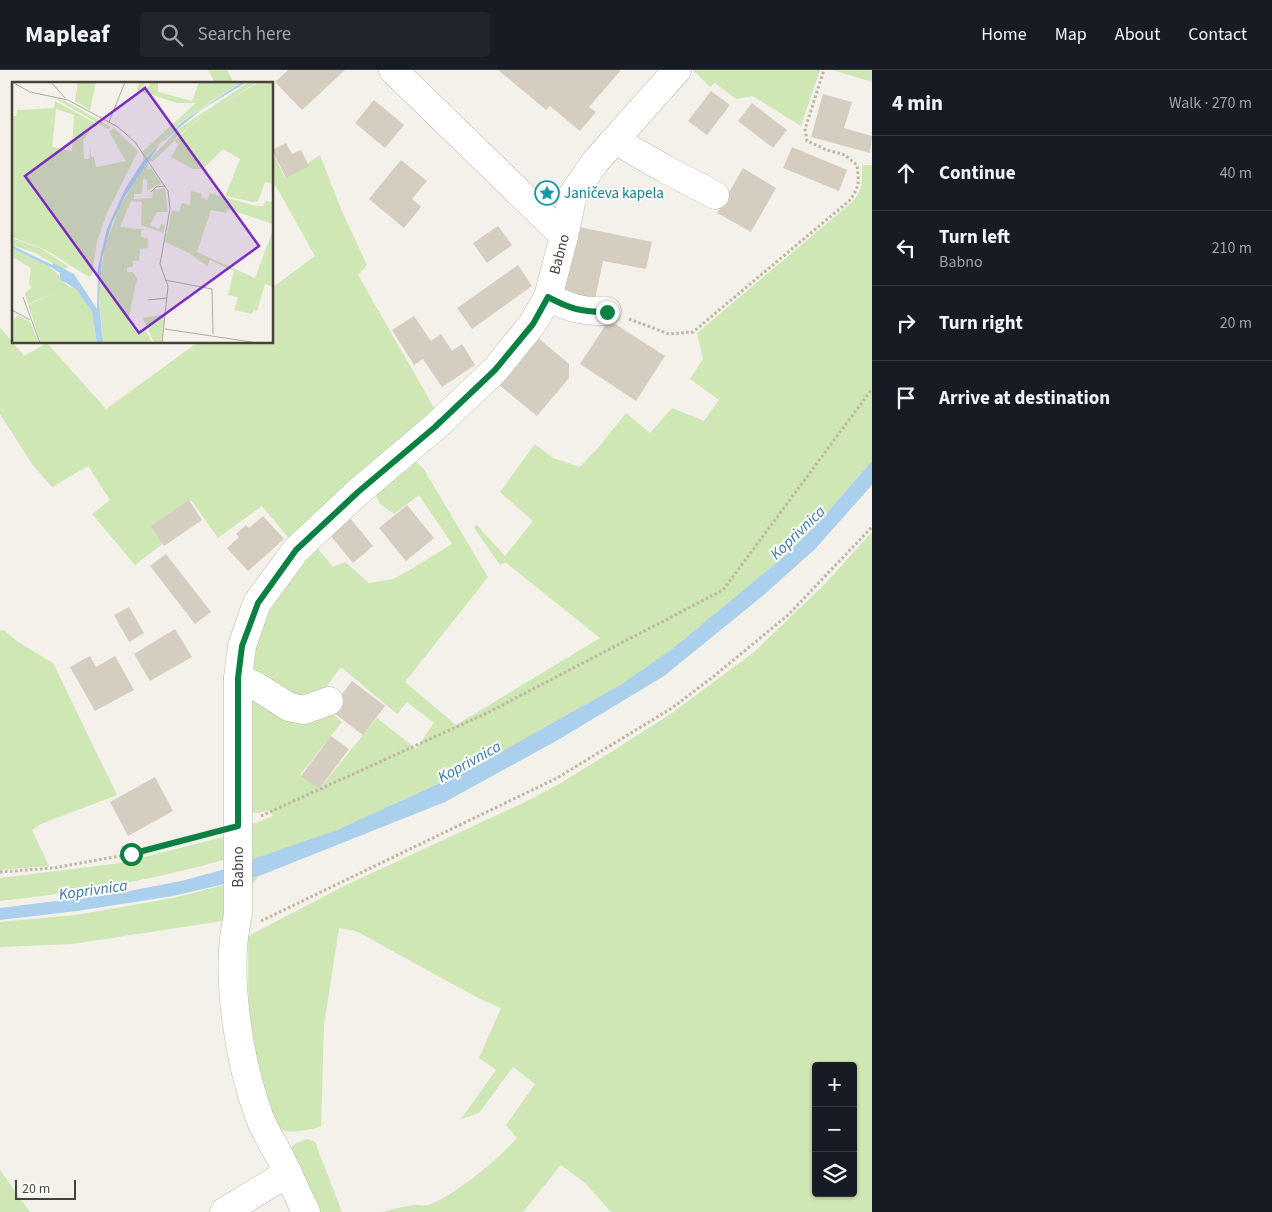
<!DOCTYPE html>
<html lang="en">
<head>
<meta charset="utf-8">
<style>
	:root { --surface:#171b24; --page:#20242c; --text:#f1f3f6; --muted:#9ea1a6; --line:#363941 }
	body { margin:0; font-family:"Source Sans 3",sans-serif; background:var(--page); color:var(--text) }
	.controls { position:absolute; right:15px; bottom:15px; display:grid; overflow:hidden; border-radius:5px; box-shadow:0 1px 4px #0004 }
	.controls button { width:45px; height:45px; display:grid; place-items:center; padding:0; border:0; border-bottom:1px solid var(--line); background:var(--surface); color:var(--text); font:25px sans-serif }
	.scale { position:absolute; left:15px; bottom:12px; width:61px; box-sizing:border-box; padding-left:5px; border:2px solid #474238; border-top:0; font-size:14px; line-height:18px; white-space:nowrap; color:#474238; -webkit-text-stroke:4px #fff; paint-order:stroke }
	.stop { position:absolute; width:15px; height:15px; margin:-11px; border:4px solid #0b8043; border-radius:50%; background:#fff }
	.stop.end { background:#0b8043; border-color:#fff; box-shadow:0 1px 5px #0008 }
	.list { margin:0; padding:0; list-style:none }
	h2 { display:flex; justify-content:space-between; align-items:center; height:65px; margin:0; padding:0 20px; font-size:21px }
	h2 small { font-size:16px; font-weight:400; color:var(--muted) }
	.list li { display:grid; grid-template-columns:32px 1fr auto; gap:15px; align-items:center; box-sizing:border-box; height:75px; padding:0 20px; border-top:1px solid var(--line) }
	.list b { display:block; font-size:19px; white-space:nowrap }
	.list p { margin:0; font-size:16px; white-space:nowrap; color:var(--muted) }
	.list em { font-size:16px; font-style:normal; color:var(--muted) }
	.icon { flex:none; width:28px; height:28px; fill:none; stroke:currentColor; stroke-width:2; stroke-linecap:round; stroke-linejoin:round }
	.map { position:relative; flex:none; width:872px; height:1142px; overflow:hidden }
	header { display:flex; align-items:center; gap:30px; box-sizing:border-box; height:70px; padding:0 25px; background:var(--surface); border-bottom:1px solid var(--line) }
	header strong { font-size:24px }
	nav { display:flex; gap:28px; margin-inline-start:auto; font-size:18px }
	.search { width:350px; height:45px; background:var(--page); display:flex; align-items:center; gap:12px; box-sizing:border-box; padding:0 18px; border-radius:5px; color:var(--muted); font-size:19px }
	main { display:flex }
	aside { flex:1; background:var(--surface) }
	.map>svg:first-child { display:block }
</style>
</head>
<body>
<header>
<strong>Mapleaf</strong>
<div class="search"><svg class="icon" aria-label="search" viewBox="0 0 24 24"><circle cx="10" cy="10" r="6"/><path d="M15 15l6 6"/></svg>Search here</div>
<nav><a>Home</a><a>Map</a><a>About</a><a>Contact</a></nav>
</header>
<main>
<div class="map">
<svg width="872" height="1142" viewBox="0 0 872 1142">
	<rect width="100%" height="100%" fill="#f4f1ea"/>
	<g fill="#cfe6b5" fill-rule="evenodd">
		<polygon points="208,0 227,0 235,14 216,14"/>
		<polygon points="693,0 820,0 801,56 753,26 736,29 715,13 710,17"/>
		<polygon points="833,0 872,0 872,12"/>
		<polygon points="273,83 285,108 320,85 341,139 367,195 358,205 436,341 291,471 262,436 218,468 191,430 153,455 165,472 135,495 92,444 110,430 88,396 52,417 32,394 0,344 0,257 24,286 47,273 106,339 197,273 272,272 273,217 315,186 273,111"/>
		<path d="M862,95H872V391L819,452L786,485L747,519L657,592L629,610L535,664L430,720L300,776L250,791L251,755L273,746L270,740L258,743L250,742C247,724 247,708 247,690C247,673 240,638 251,624L257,625C278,638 302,656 327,639L342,652L300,705L320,718L377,648L416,679L434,653L407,632L397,644L341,597C333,606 322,627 312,632C307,635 298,634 293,632C285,629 257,613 252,606C250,604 248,598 248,595C247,587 251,577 253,569C267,527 285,506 315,475L333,497L345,492L369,513L393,509L408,501L452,474L419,425L394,444L380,434L374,422L414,390L423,398L488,507L405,612L456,655L600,568L505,492L500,495L474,458L476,454L505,486L533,451L500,422L535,374L553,388L580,397L599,377L626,343L650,363L672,338L704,351L719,330L690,309L703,289L697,263L851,133C864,119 862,113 862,95Z"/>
		<path d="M872,462V1142H611L585,1113L561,1095L523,1142H382C393,1139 405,1136 416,1135C420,1135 424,1136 428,1135C452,1128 501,1087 517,1068L506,1055L535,1014L513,997L479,1043L461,1049L496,1000L479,988L501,938L478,928L356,861L339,858L324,955L321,1057C310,1059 291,1065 280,1059C265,1050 252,973 250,954C247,925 249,895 248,866L344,816L523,733L559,714L611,682L672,643L754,582L824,515ZM816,996H853V1123H816Z"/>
		<polygon points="4,560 18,572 53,593 117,725 41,754 32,760 49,796 0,800 0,561"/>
		<path d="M223,767L227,789C153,810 77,823 0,831V808L121,793Z"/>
		<polygon points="259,806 222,851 72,874 0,877 0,852 76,845 173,828"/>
		<polygon points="308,1069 315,1072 342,1142 315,1142 288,1080 296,1073"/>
		<polygon points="0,1100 30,1142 0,1142"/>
	</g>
	<polygon fill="#aad0ed" points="872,391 872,415 815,479 766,523 664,606 558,670 445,732 259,806 173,826 77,841 0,850 0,838 119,823 181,811 222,800 337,760 469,700 622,614 671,580 786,485 819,452"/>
	<g fill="#d5cdc0">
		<polygon points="288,0 345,0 302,40 275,12"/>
		<polygon points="498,0 621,0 589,37 596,42 580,61 550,36 546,40"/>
		<polygon points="711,21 730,35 707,65 688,51"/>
		<polygon points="823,24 852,32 844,58 872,66 870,83 811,67"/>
		<polygon points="374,30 404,55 385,78 355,53"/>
		<polygon points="752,33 787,60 773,78 738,51"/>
		<polygon points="286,73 292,84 301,80 309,96 286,108 272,80"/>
		<polygon points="792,77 847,100 839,121 783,98"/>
		<polygon points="401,90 427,111 412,129 421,137 404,158 369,129"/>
		<polygon points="743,98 776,118 751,162 717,143"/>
		<polygon points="551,113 555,131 543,133 539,116"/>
		<polygon points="498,156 512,175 487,193 473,173"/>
		<polygon points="574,156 652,172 646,199 603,191 595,229 561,222"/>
		<polygon points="518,195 532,216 472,259 457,238"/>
		<polygon points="414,246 431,271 441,264 452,281 462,274 475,295 442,317 423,289 414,295 392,260"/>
		<polygon points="609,250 665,286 636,331 580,294"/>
		<polygon points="537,267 569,294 569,308 537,346 498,314"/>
		<polygon points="189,430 202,450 164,476 151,456"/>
		<polygon points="407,435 434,468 406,491 379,458"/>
		<polygon points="263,446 284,469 248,501 227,478 239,467 236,464 246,455 249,458"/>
		<polygon points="350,448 373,476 353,493 329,464"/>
		<polygon points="166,484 211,542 195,554 150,496"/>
		<polygon points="129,537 144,563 129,572 114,545"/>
		<polygon points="175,559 192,587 150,611 134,584"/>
		<polygon points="90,586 96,597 115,586 134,620 95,641 70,597"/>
		<polygon points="352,611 385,636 363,665 330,640"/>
		<polygon points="331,666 349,679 319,719 301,706"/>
		<polygon points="155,707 173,741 128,766 110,732"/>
	</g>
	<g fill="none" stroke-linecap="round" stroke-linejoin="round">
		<g stroke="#bfb9ad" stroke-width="29">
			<g id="minor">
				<polyline points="393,0 564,166"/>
				<polyline points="615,70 665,99 715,125"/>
				<path d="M548,227C569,238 583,242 607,241"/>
				<polyline points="238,608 256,616 289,637 304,640 329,631"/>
				<polyline points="224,1142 288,1103"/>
				<path id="s1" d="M306,1142C297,1124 289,1105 280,1087C273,1074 264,1060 259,1046C239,991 224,902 238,845V608L242,576L257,533L296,480L358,422L435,357L495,300L533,253L548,227L564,166L573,124L595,92L677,0"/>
			</g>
		</g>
		<g stroke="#c0b59f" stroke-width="3" stroke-dasharray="2.5 2.5" stroke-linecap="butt">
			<path d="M629,249L669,264L693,262L849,131C860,117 859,112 857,95L845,85L827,80L807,71L805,59L824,0"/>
			<polyline points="261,746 487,643 723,520 872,319"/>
			<polyline points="0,802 53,798 131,784 215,762"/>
			<polyline points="261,851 557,708 672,638 714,606 788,545 872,457"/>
		</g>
		<use href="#minor" stroke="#fff" stroke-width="28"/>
	</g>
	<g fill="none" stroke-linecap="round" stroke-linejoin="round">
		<path stroke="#0b8043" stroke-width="6" d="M131,784L238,756V608L242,576L258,533L296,480L358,422L435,357L495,300L533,254L548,227C570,239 582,242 607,242"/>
	</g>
	<defs>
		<g id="sight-ring" transform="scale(1.25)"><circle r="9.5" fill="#fff" stroke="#0f9aa8" stroke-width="1.5"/><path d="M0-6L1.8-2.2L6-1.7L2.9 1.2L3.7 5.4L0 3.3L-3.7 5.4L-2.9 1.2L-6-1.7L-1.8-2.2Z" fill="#0f9aa8"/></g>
	</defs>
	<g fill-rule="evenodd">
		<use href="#sight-ring" x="547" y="123"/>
	</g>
	<g text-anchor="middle" stroke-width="4" stroke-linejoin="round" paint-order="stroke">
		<g font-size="15" fill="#0d838f" stroke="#fff" text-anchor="start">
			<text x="564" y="128">Janičeva kapela</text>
		</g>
		<g font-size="15" fill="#474238" stroke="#fff">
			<text dy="5" stroke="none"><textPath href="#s1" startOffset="1095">Babno</textPath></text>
			<text transform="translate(238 797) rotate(-90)" y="5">Babno</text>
		</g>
		<g font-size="16" font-style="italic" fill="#377aae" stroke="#fff">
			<text transform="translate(797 462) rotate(-44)" y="6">Koprivnica</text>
			<text transform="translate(469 691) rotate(-29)" y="6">Koprivnica</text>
			<text transform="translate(93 819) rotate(-8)" y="6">Koprivnica</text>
		</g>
	</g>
	<g transform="translate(12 12)">
		<rect width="261" height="261" fill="#f4f1ea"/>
		<path d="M66,0H84L78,28L63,19ZM127,0H133L132,4L137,5L138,0H146V10L180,19L187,0H229L169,40L131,78V69L184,21H165L125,8ZM237,0H245L186,37L140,80L137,78L168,46ZM247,0H261V107L259,101L253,100L246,119L241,120L213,114L228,77L211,67L191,87H181L159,75L167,62L161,59L166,54L192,33ZM44,17L53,19L99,45L96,47ZM43,19L83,41L71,59L72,77H77L79,65V75H82L84,85L114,79L97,50L102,46L126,69L95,131L85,159L80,193L77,195L34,168L0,155V34H4L5,28L42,26ZM44,27L62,33L60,69L40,65ZM134,80L137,85L135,88L139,86L150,102L135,108V97H131L130,112H122V117L140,116L141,108L153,106L156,130H145L138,143L147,147L149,142L153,143L151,151L129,143L130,120L119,119L108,145L136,148H129V155L136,156V166L128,167L127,179H121V184L115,186V190H121L125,197L116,239L124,250L133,247L140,261H91L87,215L92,167L107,126ZM179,109L190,112L189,115L195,118L198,111L244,124H251L254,119L261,120V142L216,127L214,131L199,128L185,170L243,196L261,148V205L253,202L245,229L241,228L240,232L222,228L226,215L216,213L222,189L198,178L195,184L177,171L153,160L160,128L167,130L170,121L178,123ZM0,156L30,167L57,185L51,187L23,171L0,163ZM0,167L38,184L56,204L66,208L80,230L85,261H29L16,223L43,211L16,222L13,211L20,205L17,202L19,186L0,175ZM6,233L18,240L27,261H0V240ZM148,233H153L149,261H142L131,236Z" fill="#cfe6b5" fill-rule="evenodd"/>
		<path d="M230,0H235L190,27L148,62L113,114L100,141L90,176L87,219L91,261H85L80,230L65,208L48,197V191L40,186L41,181L62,192L85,227L86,185L95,147L113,107L131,79L170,40Z" fill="#aad0ed"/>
		<path fill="none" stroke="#aad0ed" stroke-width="2.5" d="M0,165L46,187"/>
		<path fill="none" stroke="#afaba3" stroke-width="1" d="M0,0L18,10L56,18L106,45L123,60L156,109L158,127L148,182L156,204L150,261M39,0L53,16M97,40L113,0M139,110L144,105L153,104M153,198L200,207L201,252M11,215L28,261M136,218L155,216M0,228L18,238M153,247L246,261"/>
		<path fill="#7b2cbf" fill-opacity="0.15" stroke="#7b2cbf" stroke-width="2.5" d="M133,6L247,164L127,251L13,94Z"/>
		<rect width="261" height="261" fill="none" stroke="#474238" stroke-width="2.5"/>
	</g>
</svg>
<div class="controls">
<button>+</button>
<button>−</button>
<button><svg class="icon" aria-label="layers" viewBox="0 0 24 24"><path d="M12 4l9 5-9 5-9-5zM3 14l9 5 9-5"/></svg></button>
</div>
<div class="scale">20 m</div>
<div class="stop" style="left:131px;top:784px"></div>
<div class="stop end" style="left:607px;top:242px"></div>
</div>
<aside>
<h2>4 min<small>Walk · 270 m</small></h2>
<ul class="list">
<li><svg class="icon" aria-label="ahead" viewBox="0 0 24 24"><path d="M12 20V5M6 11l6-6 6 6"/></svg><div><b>Continue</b></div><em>40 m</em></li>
<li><svg class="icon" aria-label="left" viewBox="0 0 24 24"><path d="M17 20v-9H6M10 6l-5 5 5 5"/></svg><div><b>Turn left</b><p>Babno</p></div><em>210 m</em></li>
<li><svg class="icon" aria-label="right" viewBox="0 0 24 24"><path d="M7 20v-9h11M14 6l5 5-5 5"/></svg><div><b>Turn right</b></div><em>20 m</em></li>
<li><svg class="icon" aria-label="arrive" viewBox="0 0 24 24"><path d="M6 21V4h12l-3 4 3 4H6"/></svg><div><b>Arrive at destination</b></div></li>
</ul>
</aside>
</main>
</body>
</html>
